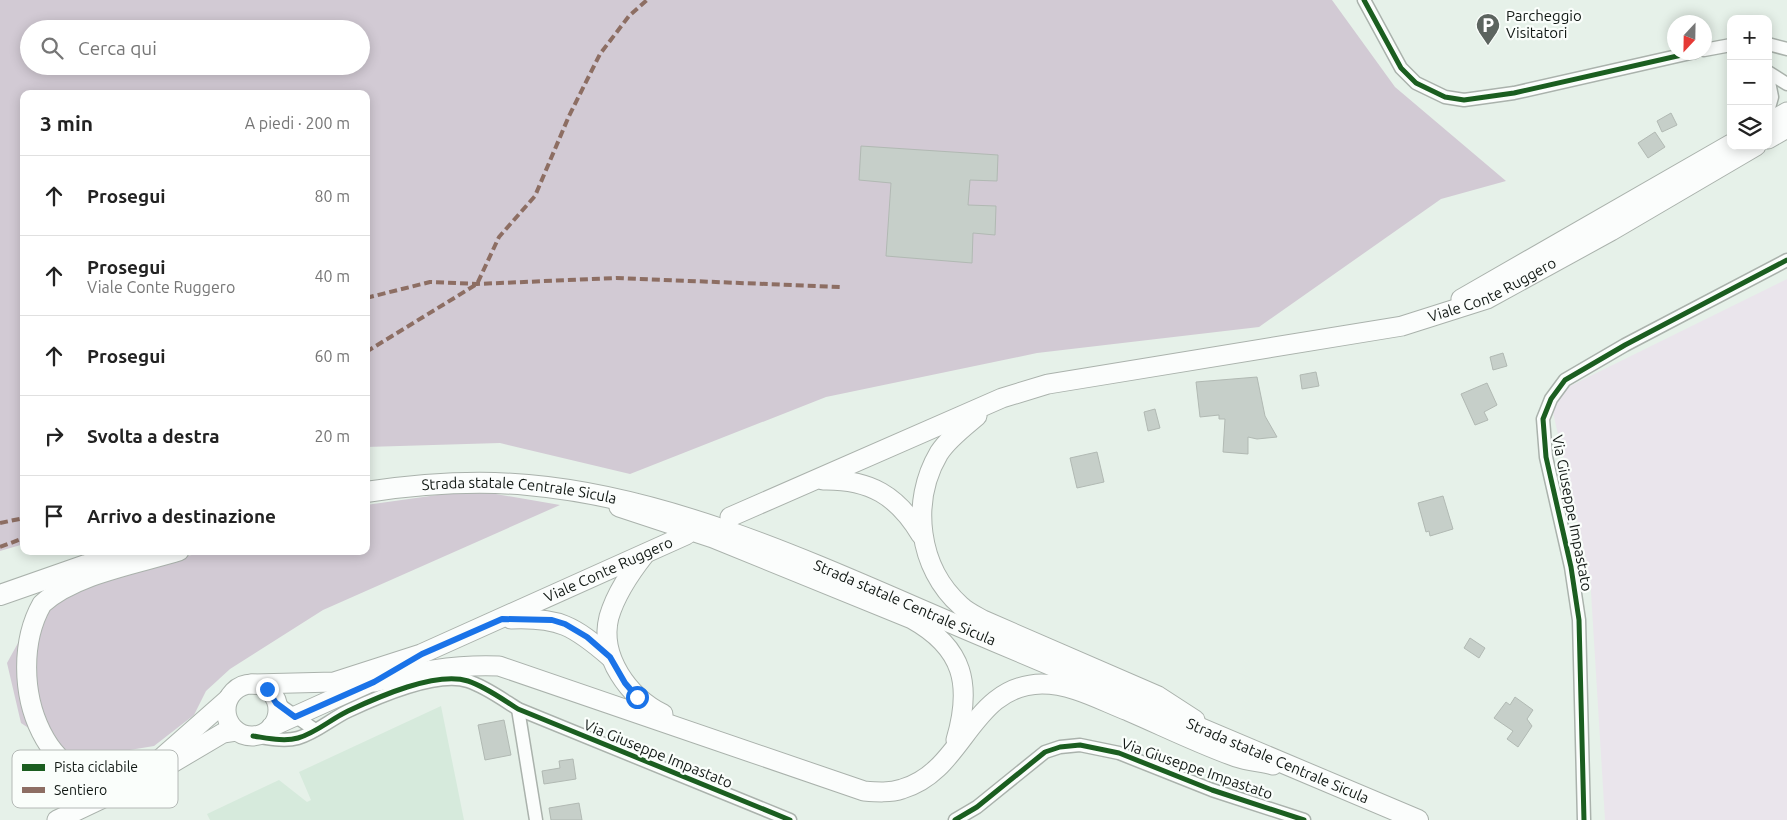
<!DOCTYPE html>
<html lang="it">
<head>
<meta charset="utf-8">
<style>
	:root { --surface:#fff; --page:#f6f6f6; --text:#222; --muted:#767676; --line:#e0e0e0 }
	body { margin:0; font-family:Ubuntu,sans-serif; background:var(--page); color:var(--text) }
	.controls { position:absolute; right:15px; top:15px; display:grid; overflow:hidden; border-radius:10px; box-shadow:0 2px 12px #0003 }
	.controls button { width:45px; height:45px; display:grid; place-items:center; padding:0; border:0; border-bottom:1px solid var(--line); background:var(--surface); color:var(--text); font:25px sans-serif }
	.compass { position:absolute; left:1667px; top:15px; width:45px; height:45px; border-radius:50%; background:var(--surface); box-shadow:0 2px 12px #0003; rotate:202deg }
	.stop { position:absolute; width:15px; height:15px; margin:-11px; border:4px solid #1a73e8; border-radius:50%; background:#fff }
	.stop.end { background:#1a73e8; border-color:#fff; box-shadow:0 1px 5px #0008 }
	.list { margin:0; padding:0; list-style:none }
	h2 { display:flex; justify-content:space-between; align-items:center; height:65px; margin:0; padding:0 20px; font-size:21px }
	h2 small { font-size:16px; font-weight:400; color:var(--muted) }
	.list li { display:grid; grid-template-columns:32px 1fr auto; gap:15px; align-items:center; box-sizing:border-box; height:80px; padding:0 20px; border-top:1px solid var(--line) }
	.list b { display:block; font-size:19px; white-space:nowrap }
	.list p { margin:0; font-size:16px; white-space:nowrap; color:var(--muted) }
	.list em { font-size:16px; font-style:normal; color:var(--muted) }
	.icon { flex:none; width:28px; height:28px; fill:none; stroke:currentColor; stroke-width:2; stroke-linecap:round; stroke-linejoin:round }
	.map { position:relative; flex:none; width:1787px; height:820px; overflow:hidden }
	.search { position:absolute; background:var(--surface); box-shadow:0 2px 12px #0003; left:20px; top:20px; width:350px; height:55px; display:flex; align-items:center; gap:12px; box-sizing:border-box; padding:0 18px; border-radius:28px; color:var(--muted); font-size:19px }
	.panel { position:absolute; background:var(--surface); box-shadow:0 2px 12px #0003; left:20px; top:90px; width:350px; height:465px; border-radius:10px }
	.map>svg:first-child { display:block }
</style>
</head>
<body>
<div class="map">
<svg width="1787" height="820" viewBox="0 0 1787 820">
	<rect width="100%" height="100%" fill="#e6f1e9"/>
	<polygon fill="#d6eadc" points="441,706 464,820 210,820 207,814 279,780 307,802 311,800 299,772"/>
	<polygon fill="#eae5ec" points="1787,279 1787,820 1605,820 1590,576 1552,408 1568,387"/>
	<g fill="#d2cad4" fill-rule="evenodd">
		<path d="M0,0H1332L1395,87L1506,181L1441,199L1259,327L1037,353L826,397L630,474L500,443L366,447V94H24V544L0,551ZM29,29H361V66H29Z"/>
		<polygon points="473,490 560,505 323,610 230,669 206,691 194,715 154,746 75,759 21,723 7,663 41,601 90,575 212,551 366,551 366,505"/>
	</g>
	<g fill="#c6cfc9" stroke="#b1b9b3">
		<polygon points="1671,113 1677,125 1662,132 1657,121"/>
		<polygon points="1655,132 1665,147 1648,158 1638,143"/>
		<polygon points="861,146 998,155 997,181 970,180 968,205 996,206 995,235 973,233 972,263 886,256 891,183 859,180"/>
		<polygon points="1503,353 1507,366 1493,370 1490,357"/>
		<polygon points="1316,372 1319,386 1302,389 1300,375"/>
		<polygon points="1257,377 1265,416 1277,437 1257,439 1248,437 1248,454 1223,452 1225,419 1219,419 1219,415 1200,417 1196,382"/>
		<polygon points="1487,383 1497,405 1484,412 1488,420 1475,425 1461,394"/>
		<polygon points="1155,409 1160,428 1148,431 1144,412"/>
		<polygon points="1097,452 1104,482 1077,488 1070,458"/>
		<polygon points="1443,496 1453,529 1430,536 1429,531 1426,532 1418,503"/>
		<polygon points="1470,638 1485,648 1479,658 1464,648"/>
		<polygon points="1515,697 1533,710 1527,719 1532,726 1518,747 1507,739 1513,731 1494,718 1506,702 1510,705"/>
		<polygon points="504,720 511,755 485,760 478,725"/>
		<polygon points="573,759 576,779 544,784 542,771 560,768 559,761"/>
		<polygon points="579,803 582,820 551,820 549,808"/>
	</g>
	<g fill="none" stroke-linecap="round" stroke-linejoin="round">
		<g stroke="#aab2ac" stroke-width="15">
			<g id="minor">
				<polyline points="1364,0 1401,68 1416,83 1445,97 1464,100 1514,93 1695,52"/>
				<polyline points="1768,44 1787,49"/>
				<polyline points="1704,50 1731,45"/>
				<polyline points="1768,72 1787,84"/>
				<polyline points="1768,77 1772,97 1768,111"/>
				<polyline points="277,703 315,730"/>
				<polyline points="518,709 536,820"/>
				<path d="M253,736C267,738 284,742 298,738C316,733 331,719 348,711C378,697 436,671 468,681C486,687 502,699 518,709L790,820"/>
				<polyline points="955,820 977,807 1045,752 1060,747 1080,745 1119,753 1212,790 1304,820"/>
				<polyline points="1584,820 1579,620 1571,567 1546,457 1543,419 1551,399 1565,380 1625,345 1787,260"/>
			</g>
		</g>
		<g stroke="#aab2ac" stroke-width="21">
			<g id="secondary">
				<polyline points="1768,123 1787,112"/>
				<polyline points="1768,139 1787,128"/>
				<polyline points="1461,299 1731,144"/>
				<path d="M977,416C964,427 948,439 939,453C910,502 918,568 961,606C967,612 976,616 983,620L1158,696L1195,720"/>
				<path d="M823,480C870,479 898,496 921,535"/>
				<path d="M619,507L713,538L912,619C964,648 972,685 956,740"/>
				<path id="s1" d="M730,517L1002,398L1048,384L1402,326L1487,299L1611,231L1756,146"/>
				<path d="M645,554C630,573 616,593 609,617C599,657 629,697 663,714"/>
				<path d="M511,619C559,617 574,626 610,657"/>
				<path d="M374,682C416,671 456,664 499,666L864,791C877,792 890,793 902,789C965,771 970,685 1042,684C1072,684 1100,700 1128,711C1163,726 1199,744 1236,757C1248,761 1261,762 1273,765"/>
				<path id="s2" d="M251,684L334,682L421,654L686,535"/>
				<circle cx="252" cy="710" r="26"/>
				<polyline points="271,727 384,676"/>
				<polyline points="160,759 228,699"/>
				<path d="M147,770C47,816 0,678 42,604C75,574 137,564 179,551"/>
				<polyline points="57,820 152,775 223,733 236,731"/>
			</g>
		</g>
		<g stroke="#aab2ac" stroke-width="22">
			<g id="primary">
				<path id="s3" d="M366,492C420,484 474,480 528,485C689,499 847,580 994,641C1136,701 1277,761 1418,820"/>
				<polyline points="0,595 86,565 134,551"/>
			</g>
		</g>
		<use href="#minor" stroke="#fbfdfc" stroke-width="12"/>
		<use href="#secondary" stroke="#fbfdfc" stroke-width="19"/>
		<use href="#primary" stroke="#fbfdfc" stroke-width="20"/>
		<g stroke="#8d6e63" stroke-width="4" stroke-dasharray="8 4" stroke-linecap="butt">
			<polyline points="366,298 430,282 477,284 616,278 840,287"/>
			<polyline points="366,352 477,284 499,237 535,196 569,116 600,54 629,16 647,0"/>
			<polyline points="0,523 24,518"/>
			<polyline points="0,547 24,538"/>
		</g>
		<g stroke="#fafefb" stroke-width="8">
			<g id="cycleway">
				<polyline points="1364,0 1401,68 1416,83 1445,97 1464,100 1514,93 1695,52"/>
				<path d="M253,736C267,738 284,742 298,738C316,733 331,719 348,711C378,697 436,671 468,681C486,687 502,699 518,709L790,820"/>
				<polyline points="955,820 977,807 1045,752 1060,747 1080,745 1119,753 1212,790 1304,820"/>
				<polyline points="1584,820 1579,620 1571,567 1546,457 1543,419 1551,399 1565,380 1625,345 1787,260"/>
			</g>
		</g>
		<use href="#cycleway" stroke="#1b5e20" stroke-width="5"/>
	</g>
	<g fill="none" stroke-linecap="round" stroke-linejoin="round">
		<polyline stroke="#1a73e8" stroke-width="6" points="267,689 276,703 295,717 374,682 422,654 502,619 552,620 565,624 587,637 610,657 625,683 637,697"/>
	</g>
	<defs>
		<g id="parking-pin" transform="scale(1.25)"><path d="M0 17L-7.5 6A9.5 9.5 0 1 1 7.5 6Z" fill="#5c645f" stroke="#fafefb"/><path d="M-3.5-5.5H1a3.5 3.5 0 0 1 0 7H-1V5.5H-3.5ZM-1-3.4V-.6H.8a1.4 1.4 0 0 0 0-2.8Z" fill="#fff"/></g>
	</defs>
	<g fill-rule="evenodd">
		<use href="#parking-pin" x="1488" y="25"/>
	</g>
	<g text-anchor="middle" stroke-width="4.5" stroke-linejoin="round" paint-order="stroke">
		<g font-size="15" fill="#111814" stroke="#fafefb" text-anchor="start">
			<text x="1506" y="21">Parcheggio<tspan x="1506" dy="17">Visitatori</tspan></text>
		</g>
		<g font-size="15" fill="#111814" stroke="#fafefb">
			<text dy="5" stroke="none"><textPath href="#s1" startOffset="801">Viale Conte Ruggero</textPath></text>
			<text dy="5" stroke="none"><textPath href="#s3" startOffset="154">Strada statale Centrale Sicula</textPath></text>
			<text transform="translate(1572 513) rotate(79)" y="5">Via Giuseppe Impastato</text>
			<text dy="5" stroke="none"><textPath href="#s2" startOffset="380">Viale Conte Ruggero</textPath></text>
			<text dy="5" stroke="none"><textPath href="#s3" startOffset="559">Strada statale Centrale Sicula</textPath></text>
			<text transform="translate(658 754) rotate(22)" y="5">Via Giuseppe Impastato</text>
			<text dy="5" stroke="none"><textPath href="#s3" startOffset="964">Strada statale Centrale Sicula</textPath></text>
			<text transform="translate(1197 769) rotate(19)" y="5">Via Giuseppe Impastato</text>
		</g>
	</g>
	<rect x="12" y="750" width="166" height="58" rx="8" fill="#fafefb" stroke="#b4b9b6" stroke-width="1"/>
	<rect x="22" y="764" width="23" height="7" fill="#1b5e20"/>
	<rect x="22" y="787" width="23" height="6" fill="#8d6e63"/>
	<g font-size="14" fill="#111814">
		<text x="54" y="772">Pista ciclabile</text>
		<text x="54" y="795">Sentiero</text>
	</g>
</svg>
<div class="controls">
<button>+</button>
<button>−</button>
<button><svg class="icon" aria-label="layers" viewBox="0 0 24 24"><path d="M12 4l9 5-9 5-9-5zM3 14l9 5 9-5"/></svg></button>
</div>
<svg class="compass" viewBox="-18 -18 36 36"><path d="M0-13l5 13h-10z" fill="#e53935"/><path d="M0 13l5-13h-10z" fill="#767676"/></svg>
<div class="stop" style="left:637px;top:697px"></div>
<div class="stop end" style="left:267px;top:689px"></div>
<div class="search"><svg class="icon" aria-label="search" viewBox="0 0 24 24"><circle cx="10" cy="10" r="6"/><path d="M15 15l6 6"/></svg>Cerca qui</div>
<section class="panel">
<h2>3 min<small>A piedi · 200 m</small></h2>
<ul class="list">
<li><svg class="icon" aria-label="ahead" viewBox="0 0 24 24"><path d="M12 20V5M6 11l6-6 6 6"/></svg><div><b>Prosegui</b></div><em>80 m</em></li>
<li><svg class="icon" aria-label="ahead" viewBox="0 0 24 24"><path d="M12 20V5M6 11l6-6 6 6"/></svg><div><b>Prosegui</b><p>Viale Conte Ruggero</p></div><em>40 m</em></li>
<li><svg class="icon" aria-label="ahead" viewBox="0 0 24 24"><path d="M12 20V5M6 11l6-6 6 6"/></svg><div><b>Prosegui</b></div><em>60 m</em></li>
<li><svg class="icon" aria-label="right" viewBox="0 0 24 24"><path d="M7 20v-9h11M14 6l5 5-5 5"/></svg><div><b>Svolta a destra</b></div><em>20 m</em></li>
<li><svg class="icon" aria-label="arrive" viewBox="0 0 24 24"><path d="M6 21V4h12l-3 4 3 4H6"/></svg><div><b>Arrivo a destinazione</b></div></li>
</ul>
</section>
</div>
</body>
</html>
